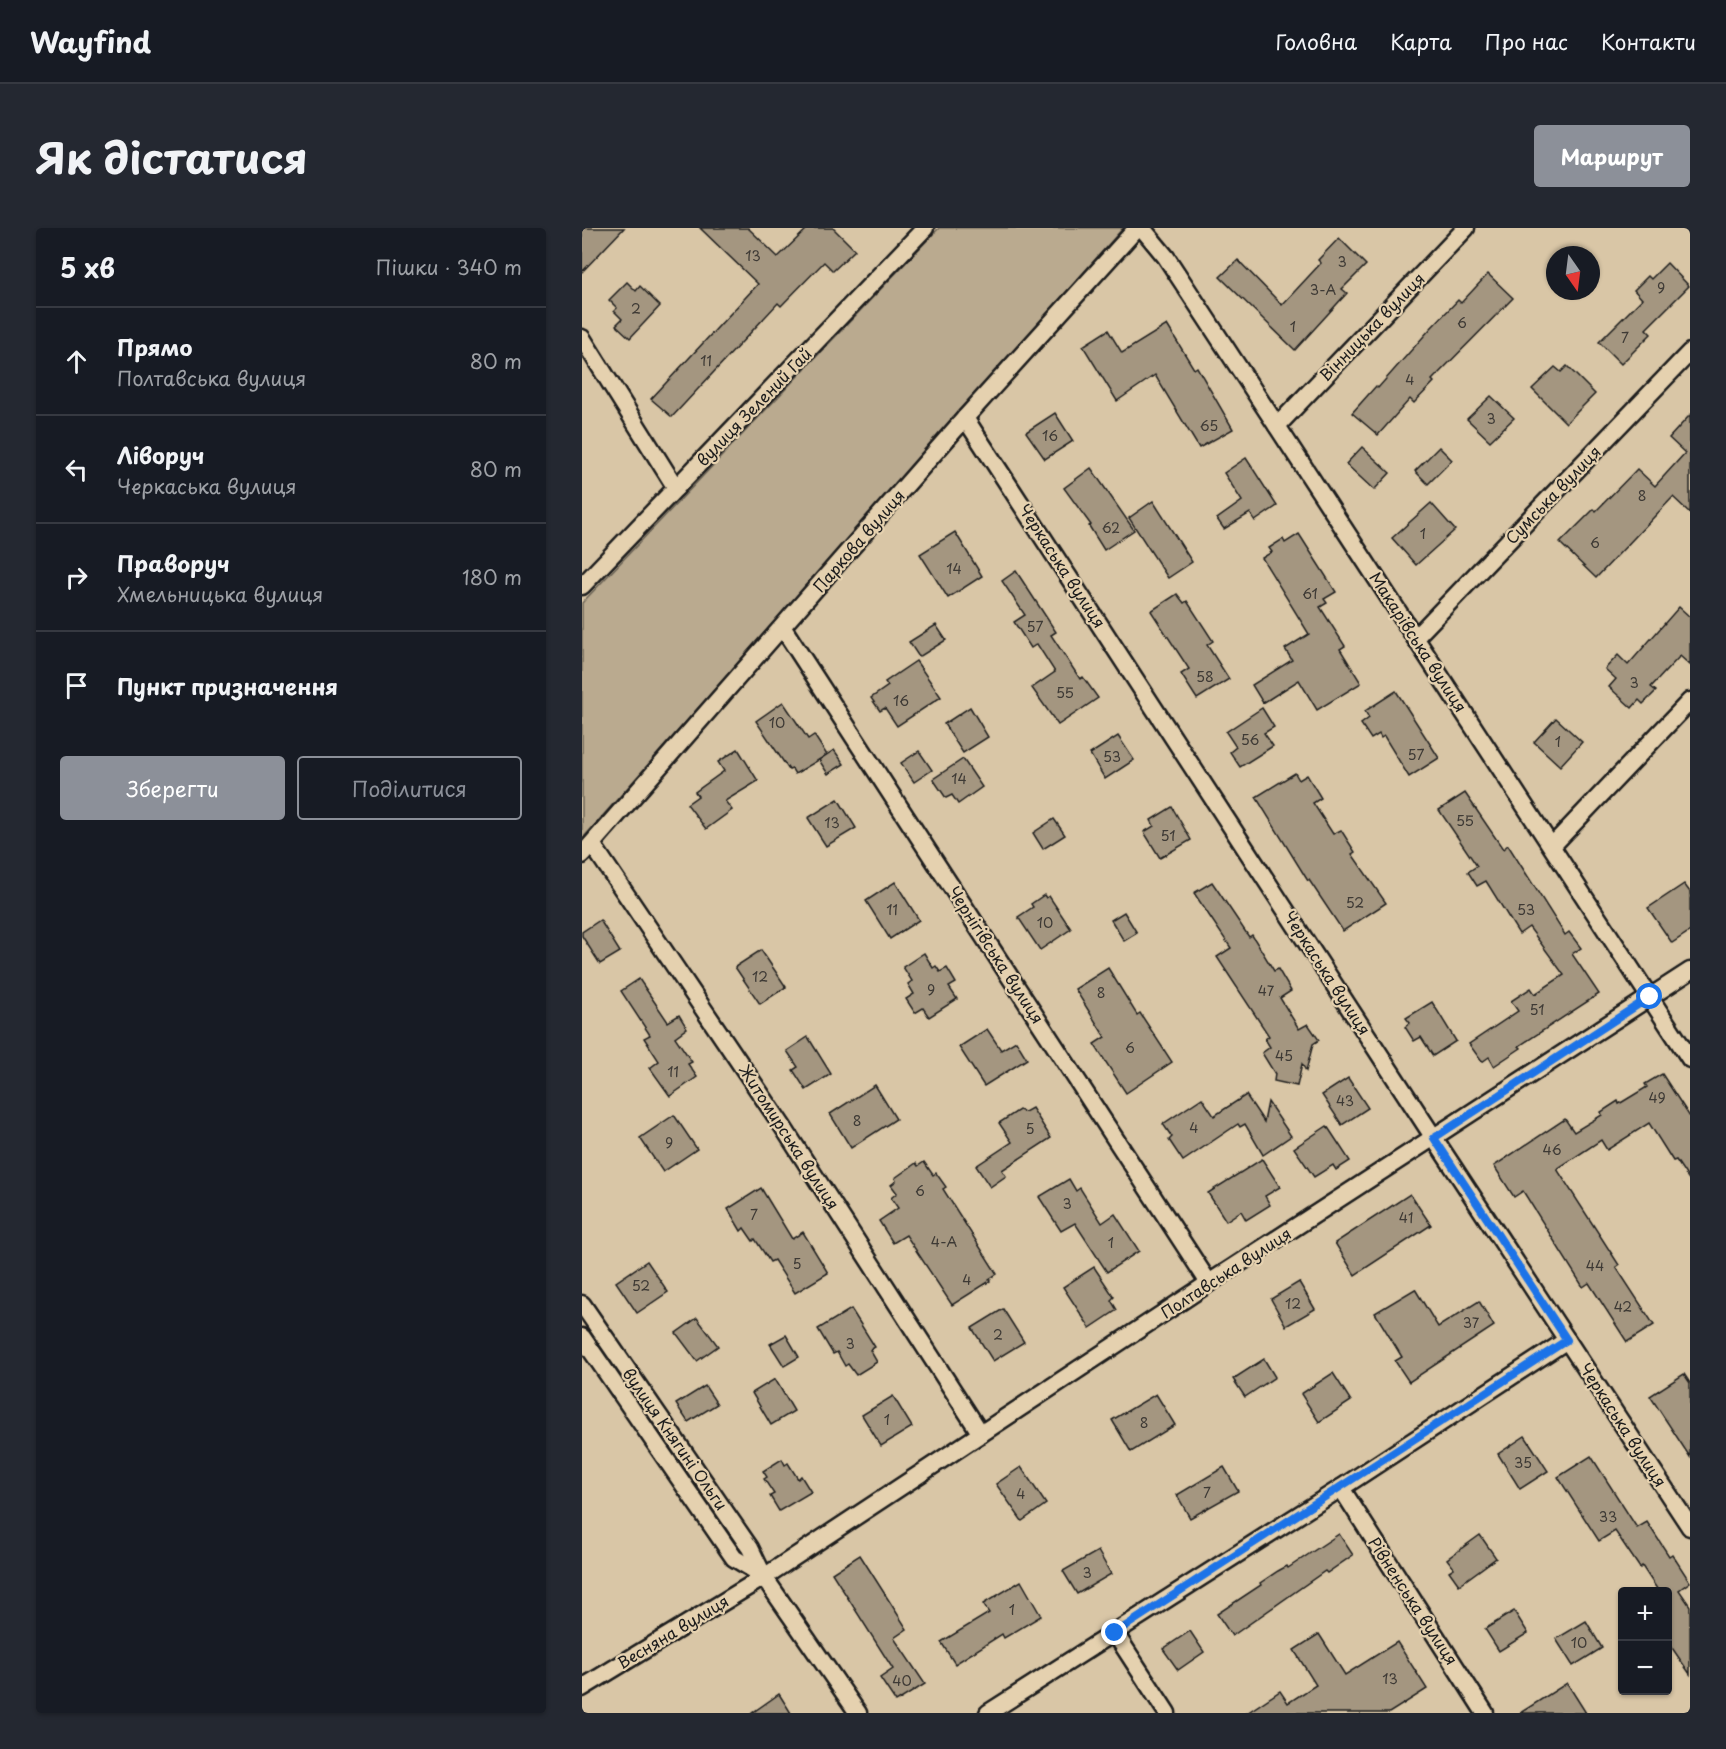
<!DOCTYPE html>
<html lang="uk">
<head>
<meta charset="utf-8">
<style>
	:root { --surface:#171b24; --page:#242831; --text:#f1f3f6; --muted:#9ea1a6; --line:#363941; --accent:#8c9099 }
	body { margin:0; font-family:"Playpen Sans",sans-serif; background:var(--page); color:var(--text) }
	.controls { position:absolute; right:18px; bottom:18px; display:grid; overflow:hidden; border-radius:6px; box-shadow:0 2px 4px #0004 }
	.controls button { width:54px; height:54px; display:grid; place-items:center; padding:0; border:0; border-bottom:2px solid var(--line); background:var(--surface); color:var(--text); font:30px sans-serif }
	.compass { position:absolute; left:964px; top:18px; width:54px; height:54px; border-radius:50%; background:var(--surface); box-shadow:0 2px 4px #0004; rotate:166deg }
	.stop { position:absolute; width:18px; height:18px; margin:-14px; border:4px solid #1a73e8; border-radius:50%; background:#fff }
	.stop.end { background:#1a73e8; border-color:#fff; box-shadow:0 2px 6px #0008 }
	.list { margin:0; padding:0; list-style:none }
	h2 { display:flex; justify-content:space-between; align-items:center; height:78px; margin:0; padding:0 24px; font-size:26px }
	h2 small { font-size:20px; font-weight:400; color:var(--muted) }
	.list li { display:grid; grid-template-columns:39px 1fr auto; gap:18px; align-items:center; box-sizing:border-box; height:108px; padding:0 24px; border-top:2px solid var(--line) }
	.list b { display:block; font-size:22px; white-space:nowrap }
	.list p { margin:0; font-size:20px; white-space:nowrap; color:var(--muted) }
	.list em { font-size:20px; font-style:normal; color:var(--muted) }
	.actions { display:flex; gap:12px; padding:18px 24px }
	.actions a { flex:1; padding:14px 0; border:2px solid var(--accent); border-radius:6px; text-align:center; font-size:21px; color:var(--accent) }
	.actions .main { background:var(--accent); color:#fff }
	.icon { flex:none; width:33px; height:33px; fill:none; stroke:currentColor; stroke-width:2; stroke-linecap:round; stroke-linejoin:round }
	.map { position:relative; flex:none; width:1108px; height:1485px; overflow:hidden; border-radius:6px }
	header { display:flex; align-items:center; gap:36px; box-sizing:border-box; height:84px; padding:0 30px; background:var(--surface); border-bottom:2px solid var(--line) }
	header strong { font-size:28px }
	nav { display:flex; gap:33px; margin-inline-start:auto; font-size:21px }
	.intro { display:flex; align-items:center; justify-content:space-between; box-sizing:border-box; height:144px; padding:0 36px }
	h1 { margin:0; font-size:42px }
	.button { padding:15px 27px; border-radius:6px; background:var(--accent); color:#fff; font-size:21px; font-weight:700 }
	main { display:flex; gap:36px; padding:0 36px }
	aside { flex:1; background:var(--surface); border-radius:6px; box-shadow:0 2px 4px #0004 }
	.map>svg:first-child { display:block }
</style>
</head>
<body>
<header>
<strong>Wayfind</strong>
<nav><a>Головна</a><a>Карта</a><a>Про нас</a><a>Контакти</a></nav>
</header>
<div class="intro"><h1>Як дістатися</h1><a class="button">Маршрут</a></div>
<main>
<aside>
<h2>5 хв<small>Пішки · 340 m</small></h2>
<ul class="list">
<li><svg class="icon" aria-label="ahead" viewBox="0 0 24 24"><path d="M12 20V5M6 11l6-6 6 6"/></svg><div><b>Прямо</b><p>Полтавська вулиця</p></div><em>80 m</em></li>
<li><svg class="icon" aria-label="left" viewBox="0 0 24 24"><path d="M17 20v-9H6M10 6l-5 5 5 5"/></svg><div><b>Ліворуч</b><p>Черкаська вулиця</p></div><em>80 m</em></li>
<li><svg class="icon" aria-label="right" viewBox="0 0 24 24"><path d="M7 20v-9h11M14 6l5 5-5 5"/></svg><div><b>Праворуч</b><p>Хмельницька вулиця</p></div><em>180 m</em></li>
<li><svg class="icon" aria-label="arrive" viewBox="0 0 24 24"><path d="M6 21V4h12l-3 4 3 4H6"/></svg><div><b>Пункт призначення</b></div></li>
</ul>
<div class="actions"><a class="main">Зберегти</a><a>Поділитися</a></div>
</aside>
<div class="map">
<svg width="1108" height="1485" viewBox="0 0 1108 1485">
	<rect width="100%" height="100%" fill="#d9c6a6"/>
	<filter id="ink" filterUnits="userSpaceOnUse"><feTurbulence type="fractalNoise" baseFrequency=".0167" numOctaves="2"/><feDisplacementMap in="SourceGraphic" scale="12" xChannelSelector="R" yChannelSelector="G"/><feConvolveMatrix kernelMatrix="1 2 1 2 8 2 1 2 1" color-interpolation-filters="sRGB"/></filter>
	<g filter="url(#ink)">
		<polygon fill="#baaa8f" stroke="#6b6356" stroke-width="1.5" points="357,0 541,0 0,611 0,375"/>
		<g fill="#a49680" stroke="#1c1c1c" stroke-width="1.5">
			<polygon points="0,0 42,0 0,44"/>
			<polygon points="118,0 166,0 196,29 226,0 251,0 273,22 251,43 242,34 199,78 196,75 90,189 69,171 176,56"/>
			<polygon points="757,10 784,37 760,61 765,65 713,122 638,49 656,32 700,77 739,35 736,32"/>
			<polygon points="1085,35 1107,58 1064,101 1069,106 1039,136 1017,114 1060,71 1052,62 1066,48 1069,51"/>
			<polygon points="906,46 931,70 850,152 852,154 832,175 828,171 796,207 770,185 794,158 796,160 849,100 876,72 879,75"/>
			<polygon points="45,54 54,63 58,58 78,78 48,110 34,97 40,91 32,83 35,80 27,72"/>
			<polygon points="585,97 612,141 615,139 651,201 617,220 573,147 535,173 501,118 526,102 540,125"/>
			<polygon points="985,138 1013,166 984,195 950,161 973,139 979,144"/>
			<polygon points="909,168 932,190 908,213 885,191"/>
			<polygon points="473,185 491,213 463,231 444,204"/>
			<polygon points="1108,187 1108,285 1091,269 1014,350 978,315 1012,281 1014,283 1055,241 1073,258 1103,225 1087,210"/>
			<polygon points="780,219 808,245 792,262 764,236"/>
			<polygon points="857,219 870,232 846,256 833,243"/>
			<polygon points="664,230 695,278 673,293 668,285 642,301 635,291 660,273 642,245"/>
			<polygon points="509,240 552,302 522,322 507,298 509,297 482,260"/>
			<polygon points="571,273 610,334 586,350 547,290"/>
			<polygon points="849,275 873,302 834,337 810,310"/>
			<polygon points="373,304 400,348 366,370 338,326"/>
			<polygon points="717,306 754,364 742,371 745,375 738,379 763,418 758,421 779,455 735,482 717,452 681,475 670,457 710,432 703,421 727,406 680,330 690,324 687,320 701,311 703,315"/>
			<polygon points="434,343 474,404 469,407 498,451 501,449 516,470 476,497 450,460 473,444 455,416 449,420 432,394 443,387 420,353"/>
			<polygon points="595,366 602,375 605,373 631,413 625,417 647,451 615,471 599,446 607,441 569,383"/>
			<polygon points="1097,379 1108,389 1108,437 1098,428 1069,459 1074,463 1061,476 1057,472 1050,480 1027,459 1034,451 1023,441 1036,427 1046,437"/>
			<polygon points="354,397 364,412 337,429 327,414"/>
			<polygon points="334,433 359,469 315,498 303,480 298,483 289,470 306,458 303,454"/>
			<polygon points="814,463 857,530 827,549 802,508 799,510 797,506 789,511 779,496 787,490 783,483"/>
			<polygon points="201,474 226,511 232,507 245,527 213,546 210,541 207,542 174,493"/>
			<polygon points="388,479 406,509 381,525 362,496"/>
			<polygon points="680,480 692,499 682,505 691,518 658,539 648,524 654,519 644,504"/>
			<polygon points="974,490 1000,514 978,538 952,514"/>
			<polygon points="536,508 552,532 523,551 508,526"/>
			<polygon points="156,521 176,553 143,573 150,582 124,601 105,576 116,568 113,564 142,543 136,534"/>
			<polygon points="252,522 262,536 246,546 237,532"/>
			<polygon points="337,523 350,542 332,554 319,535"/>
			<polygon points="381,531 400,559 376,576 370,567 364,570 351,551"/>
			<polygon points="713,545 717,552 725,547 739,570 731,575 751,606 759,602 773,624 770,626 804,675 761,703 727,652 726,653 674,569"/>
			<polygon points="883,565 921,621 926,617 983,707 987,704 999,720 990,726 1017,766 937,818 939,820 912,838 907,829 900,834 887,816 936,783 929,773 949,760 953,766 982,747 947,699 937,706 904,653 895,658 886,644 895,638 857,582"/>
			<polygon points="256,571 274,600 244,618 226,590"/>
			<polygon points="590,579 609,612 578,630 562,604 572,598 569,592"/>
			<polygon points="472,591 483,607 461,621 451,605"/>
			<polygon points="313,654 337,692 308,711 284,673"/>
			<polygon points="630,654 667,709 670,707 692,743 696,741 709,763 698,770 717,801 726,796 737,812 731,816 724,843 720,836 715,858 692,853 693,846 680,825 688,819 683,811 687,808 635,729 649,720 612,665"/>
			<polygon points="1102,656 1108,664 1108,703 1090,715 1066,680"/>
			<polygon points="462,667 464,670 467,668 489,701 458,722 436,689 451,679 449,676"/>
			<polygon points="542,684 555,705 542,713 529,692"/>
			<polygon points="18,692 38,724 18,736 0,708 0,704"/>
			<polygon points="179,722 204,759 178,776 153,739"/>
			<polygon points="342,725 351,740 354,738 358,744 365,740 374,755 367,759 375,771 347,789 341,780 333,785 324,771 332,766 326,756 330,753 321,739"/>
			<polygon points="526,740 555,787 558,785 590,834 544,865 512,816 523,809 493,761"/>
			<polygon points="57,751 86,794 97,787 105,800 93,809 110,834 106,836 115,849 88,868 68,840 77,833 62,810 68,807 39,763"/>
			<polygon points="850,774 874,813 851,828 839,809 832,813 823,799 828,795 824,790"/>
			<polygon points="405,801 419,822 434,813 445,831 402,858 377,819"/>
			<polygon points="226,809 249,846 224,862 211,842 216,839 205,823"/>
			<polygon points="1080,846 1108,889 1108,953 1094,932 1091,933 1067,895 1025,922 1019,912 975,941 1037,1037 1034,1039 1072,1097 1045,1114 1007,1055 1001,1059 941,963 932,969 912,938 983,891 992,904 1020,887 1019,884 1036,873 1037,876 1065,859 1063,856"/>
			<polygon points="766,850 786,880 760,897 740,867"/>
			<polygon points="293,857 314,891 269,920 248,886"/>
			<polygon points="664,867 682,894 686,874 709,908 681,927 663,896 658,899 656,896 601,933 587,912 590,909 581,896 620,870 632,888"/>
			<polygon points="450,880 469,910 420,942 424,948 408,959 394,938 430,914 417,895 437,882 443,884"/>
			<polygon points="92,887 115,921 81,944 58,910"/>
			<polygon points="745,898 768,933 754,942 751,937 732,949 712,920"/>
			<polygon points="680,931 698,959 683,968 688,977 664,992 659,983 644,993 626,965"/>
			<polygon points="342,934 351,947 354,945 364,959 361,961 415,1046 407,1051 408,1053 370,1077 324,1007 311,1015 297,993 316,980 309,970 315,965 309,957 314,953 313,950 334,935 336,938"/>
			<polygon points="487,951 494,963 498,960 520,995 533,986 557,1023 525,1044 493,995 479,1003 457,969"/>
			<polygon points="179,960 210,1011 221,1004 246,1045 213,1065 192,1032 188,1034 173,1011 171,1013 162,1000 159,1003 146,981"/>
			<polygon points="828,966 849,997 773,1047 753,1015"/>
			<polygon points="65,1033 86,1064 55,1085 34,1054"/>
			<polygon points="512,1039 532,1069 529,1072 535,1082 508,1100 481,1059"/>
			<polygon points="717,1054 733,1081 704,1098 689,1071"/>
			<polygon points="833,1061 856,1099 897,1073 912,1098 827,1154 813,1133 820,1129 793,1085"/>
			<polygon points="269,1081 293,1119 288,1122 295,1134 274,1147 266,1136 263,1138 255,1124 251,1126 236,1101"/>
			<polygon points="421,1081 442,1114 411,1133 390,1100"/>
			<polygon points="115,1090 136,1118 115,1133 94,1105"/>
			<polygon points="204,1107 217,1129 202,1138 188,1116"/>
			<polygon points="682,1131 693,1149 663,1169 651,1151"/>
			<polygon points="751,1145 769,1173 737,1194 719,1166"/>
			<polygon points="1102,1146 1108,1155 1108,1229 1068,1168"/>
			<polygon points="193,1151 212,1183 189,1197 170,1165"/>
			<polygon points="123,1158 135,1176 106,1194 94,1176"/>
			<polygon points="574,1166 593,1197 549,1224 530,1192"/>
			<polygon points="311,1168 330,1199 299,1218 280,1187"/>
			<polygon points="943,1208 966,1243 938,1261 916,1226"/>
			<polygon points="1009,1228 1055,1300 1065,1294 1087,1328 1090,1326 1108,1354 1097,1362 1108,1378 1108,1446 1086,1414 1086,1364 1077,1364 1060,1338 1058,1340 1033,1303 1017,1313 976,1249"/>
			<polygon points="200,1231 203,1237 206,1235 216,1251 219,1248 229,1264 197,1283 188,1268 192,1266 182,1251 185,1249 181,1243"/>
			<polygon points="439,1239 464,1276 440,1293 414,1256"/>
			<polygon points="642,1239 656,1263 608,1290 595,1267"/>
			<polygon points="757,1306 771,1327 745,1345 743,1343 650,1408 635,1386 679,1357 678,1355 696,1343 705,1338 706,1340"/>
			<polygon points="898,1307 914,1330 877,1357 867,1343 872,1340 865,1331"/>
			<polygon points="516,1323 529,1346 495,1366 481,1343"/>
			<polygon points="278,1327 325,1401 312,1410 343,1456 314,1474 298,1450 311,1441 250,1345"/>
			<polygon points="439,1353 459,1388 422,1410 420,1406 373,1436 359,1414 407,1385 401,1376"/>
			<polygon points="932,1383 946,1405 917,1423 903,1401"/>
			<polygon points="1004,1393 1020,1420 991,1438 974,1411"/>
			<polygon points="608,1403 622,1424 596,1442 581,1421"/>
			<polygon points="737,1406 763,1447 815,1414 845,1461 807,1485 665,1485 698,1463 706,1475 734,1457 712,1422"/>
			<polygon points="985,1455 1004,1485 938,1485"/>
			<polygon points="197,1466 209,1485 170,1485"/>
		</g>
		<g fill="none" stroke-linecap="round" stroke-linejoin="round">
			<g stroke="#1c1c1c" stroke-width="21">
				<g id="street">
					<polyline points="560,0 584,29 695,198 1108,831"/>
					<polyline points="0,110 94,260"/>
					<polyline points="383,190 852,910 1108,1299"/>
					<polyline points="695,198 884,0"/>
					<polyline points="0,358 343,0"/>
					<polyline points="201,400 627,1055"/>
					<polyline points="833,410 1108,124"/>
					<polyline points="10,616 201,899 399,1206"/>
					<polyline points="970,618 1108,473"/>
					<polyline points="0,627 383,190 555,0"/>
					<polyline points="0,1076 168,1320 182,1349 276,1485"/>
					<polyline points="0,1109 152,1330 182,1348"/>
					<polyline points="759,1260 903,1485"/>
					<polyline points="533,1405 585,1485"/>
					<polyline points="0,1460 182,1349 627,1055 1108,743"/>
					<polyline points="406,1485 759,1260 985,1112"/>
				</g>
			</g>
			<use href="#street" stroke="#e5d1af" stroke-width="16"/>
		</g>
	</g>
	<g fill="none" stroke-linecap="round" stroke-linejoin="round" filter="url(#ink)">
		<polyline stroke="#1a73e8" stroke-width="8" points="533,1405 985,1112 852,910 1068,769"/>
	</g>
	<g text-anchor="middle" stroke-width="4.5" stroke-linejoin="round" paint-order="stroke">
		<g font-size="14" fill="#3e3a35">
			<text x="171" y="33">13</text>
			<text x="760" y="39">3</text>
			<text x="1079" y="65">9</text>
			<text x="741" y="67">3-А</text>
			<text x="54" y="86">2</text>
			<text x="880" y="100">6</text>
			<text x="711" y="104">1</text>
			<text x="1043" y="115">7</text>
			<text x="124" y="138">11</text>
			<text x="828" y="157">4</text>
			<text x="909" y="196">3</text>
			<text x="627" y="203">65</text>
			<text x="468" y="213">16</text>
			<text x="1060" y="273">8</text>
			<text x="529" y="305">62</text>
			<text x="841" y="311">1</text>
			<text x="1013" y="320">6</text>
			<text x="372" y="346">14</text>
			<text x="728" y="371">61</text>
			<text x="453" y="404">57</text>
			<text x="623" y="454">58</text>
			<text x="1052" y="460">3</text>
			<text x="483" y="470">55</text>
			<text x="319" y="478">16</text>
			<text x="195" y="500">10</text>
			<text x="668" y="517">56</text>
			<text x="976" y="519">1</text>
			<text x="834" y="532">57</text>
			<text x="530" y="534">53</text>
			<text x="377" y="556">14</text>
			<text x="883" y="598">55</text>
			<text x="250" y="600">13</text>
			<text x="586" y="613">51</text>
			<text x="773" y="680">52</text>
			<text x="310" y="687">11</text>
			<text x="944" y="687">53</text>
			<text x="463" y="700">10</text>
			<text x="178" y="754">12</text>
			<text x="349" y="767">9</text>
			<text x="684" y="768">47</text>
			<text x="519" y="770">8</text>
			<text x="955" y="787">51</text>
			<text x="548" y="825">6</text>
			<text x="702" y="833">45</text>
			<text x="91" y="849">11</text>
			<text x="1075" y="875">49</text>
			<text x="763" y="878">43</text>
			<text x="275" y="898">8</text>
			<text x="612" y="905">4</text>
			<text x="448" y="906">5</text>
			<text x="87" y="920">9</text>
			<text x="970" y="927">46</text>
			<text x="338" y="968">6</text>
			<text x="485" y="981">3</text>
			<text x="172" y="992">7</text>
			<text x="824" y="995">41</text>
			<text x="362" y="1019">4-А</text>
			<text x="529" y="1020">1</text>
			<text x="215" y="1041">5</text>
			<text x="1013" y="1043">44</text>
			<text x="385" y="1057">4</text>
			<text x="59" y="1063">52</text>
			<text x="711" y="1081">12</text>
			<text x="1041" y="1084">42</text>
			<text x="889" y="1100">37</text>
			<text x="416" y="1112">2</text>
			<text x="268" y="1121">3</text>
			<text x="305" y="1197">1</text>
			<text x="562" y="1200">8</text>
			<text x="941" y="1240">35</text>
			<text x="625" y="1270">7</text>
			<text x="439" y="1271">4</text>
			<text x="1026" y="1294">33</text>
			<text x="505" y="1350">3</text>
			<text x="430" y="1387">1</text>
			<text x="997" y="1420">10</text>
			<text x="808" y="1456">13</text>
			<text x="320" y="1458">40</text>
		</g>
		<g font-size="16" fill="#1c1c1c" stroke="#e5d1af">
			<text transform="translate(790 99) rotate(-46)" y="6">Вінницька вулиця</text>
			<text transform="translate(172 179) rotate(-46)" y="6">вулиця Зелений Гай</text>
			<text transform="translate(971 267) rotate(-46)" y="6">Сумська вулиця</text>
			<text transform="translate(277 313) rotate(-49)" y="6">Паркова вулиця</text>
			<text transform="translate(480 338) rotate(57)" y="6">Черкаська вулиця</text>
			<text transform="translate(836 414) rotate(57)" y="6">Макарівська вулиця</text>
			<text transform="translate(414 727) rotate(57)" y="6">Чернігівська вулиця</text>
			<text transform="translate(745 745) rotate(57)" y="6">Черкаська вулиця</text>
			<text transform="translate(207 909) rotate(57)" y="6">Житомирська вулиця</text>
			<text transform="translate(644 1045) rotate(-33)" y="6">Полтавська вулиця</text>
			<text transform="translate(1041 1197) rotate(57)" y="6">Черкаська вулиця</text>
			<text transform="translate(93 1211) rotate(55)" y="6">вулиця Княгині Ольги</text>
			<text transform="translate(831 1373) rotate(57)" y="6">Рівненська вулиця</text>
			<text transform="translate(91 1404) rotate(-31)" y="6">Весняна вулиця</text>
		</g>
	</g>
</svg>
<div class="controls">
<button>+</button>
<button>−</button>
</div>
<svg class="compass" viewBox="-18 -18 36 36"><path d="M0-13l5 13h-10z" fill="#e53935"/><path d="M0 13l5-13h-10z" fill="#9ea1a6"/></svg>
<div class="stop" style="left:1068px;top:769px"></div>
<div class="stop end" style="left:533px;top:1405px"></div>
</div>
</main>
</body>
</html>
